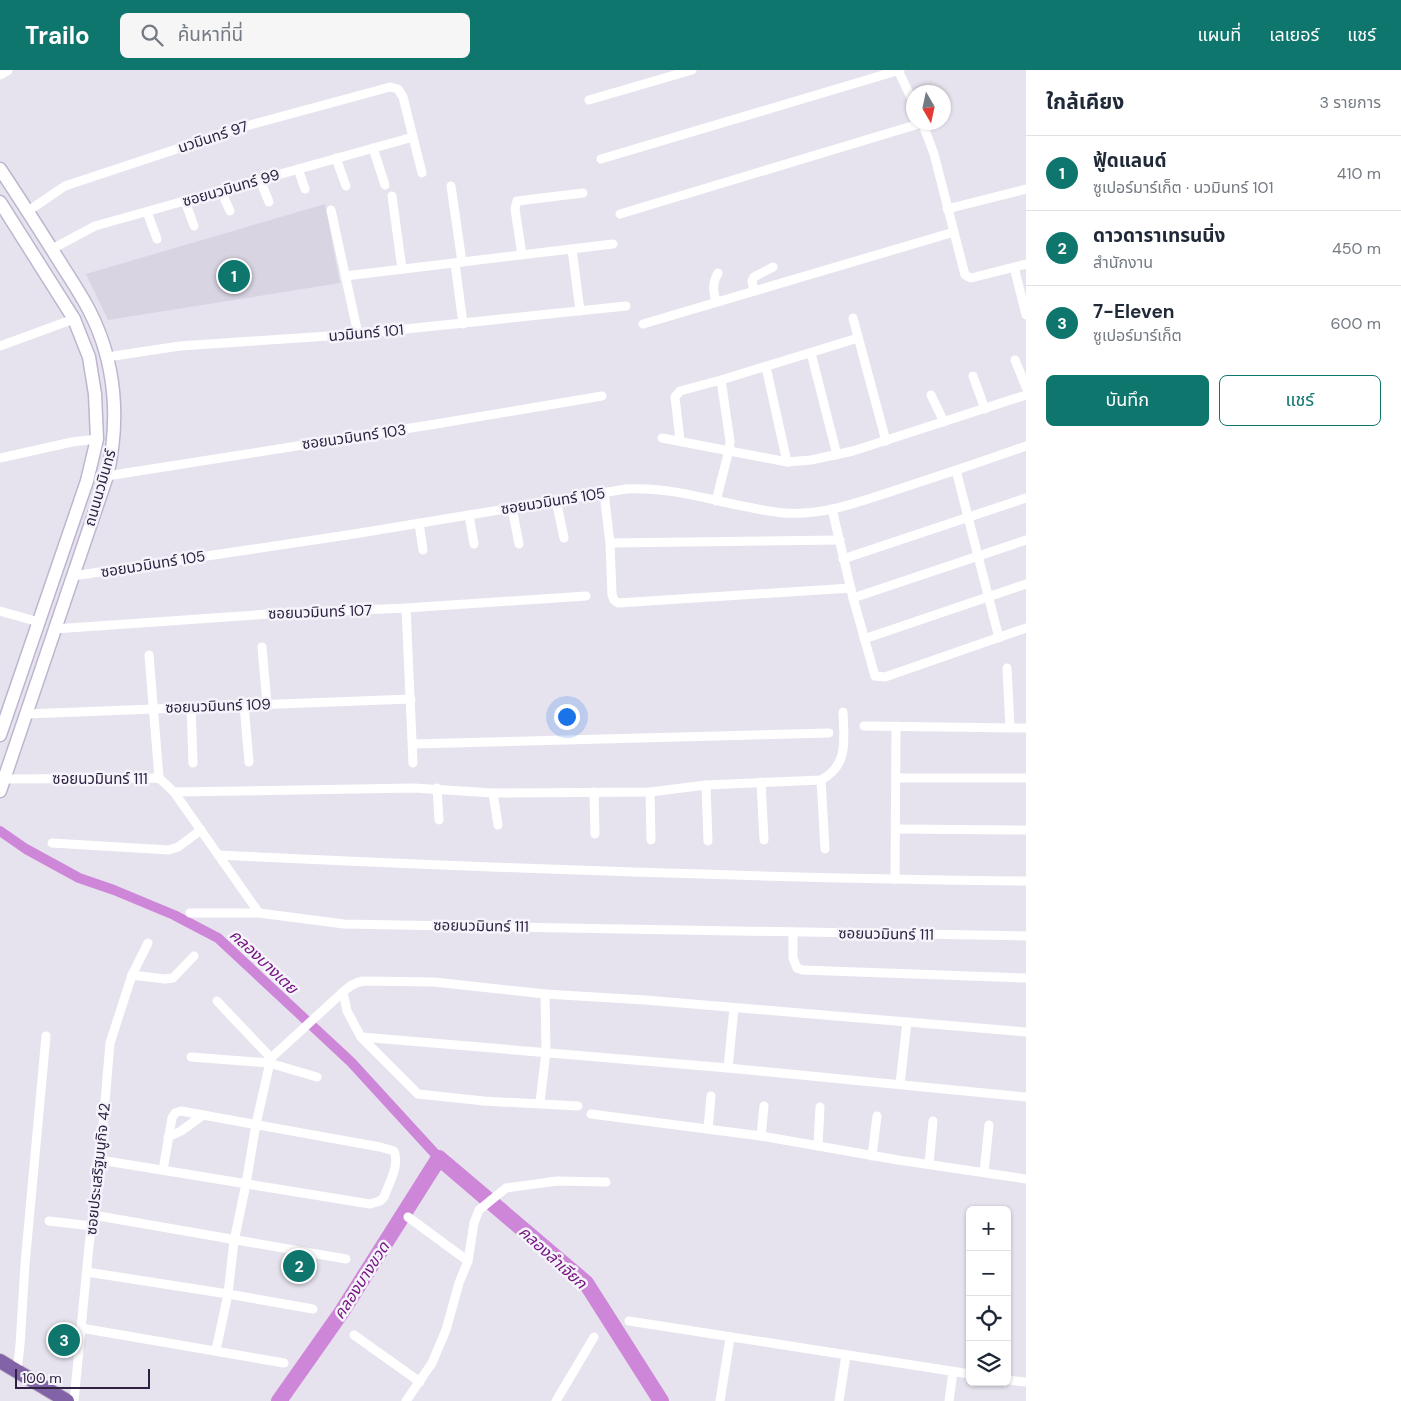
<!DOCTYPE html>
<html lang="th">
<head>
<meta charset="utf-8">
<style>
	:root { --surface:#fff; --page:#f6f6f7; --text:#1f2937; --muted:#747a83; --line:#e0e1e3; --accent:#0f766e }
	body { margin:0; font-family:"DM Sans","Noto Sans Thai",sans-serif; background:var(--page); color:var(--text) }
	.controls { position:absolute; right:15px; bottom:15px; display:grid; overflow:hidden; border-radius:8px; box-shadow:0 1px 4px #0004 }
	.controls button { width:45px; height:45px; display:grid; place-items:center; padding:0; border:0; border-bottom:1px solid var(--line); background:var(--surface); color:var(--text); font:25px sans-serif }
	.compass { position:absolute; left:906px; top:15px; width:45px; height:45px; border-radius:50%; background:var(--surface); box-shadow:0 1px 4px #0004; rotate:171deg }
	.scale { position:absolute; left:15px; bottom:12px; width:135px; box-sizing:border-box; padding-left:5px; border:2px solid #2f2142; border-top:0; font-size:14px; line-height:18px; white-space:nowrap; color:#2f2142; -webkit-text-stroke:4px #f5f4fa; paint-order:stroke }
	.you { position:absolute; left:566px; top:646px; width:18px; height:18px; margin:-12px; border:4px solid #fff; border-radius:50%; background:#1a73e8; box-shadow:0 0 0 8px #1a73e833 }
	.badge { display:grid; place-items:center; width:32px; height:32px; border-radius:50%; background:var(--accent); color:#fff; font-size:16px; font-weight:700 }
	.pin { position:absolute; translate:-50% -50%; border:2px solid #fff; box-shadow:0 1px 5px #0006 }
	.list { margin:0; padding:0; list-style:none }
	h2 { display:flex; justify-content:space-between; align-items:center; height:65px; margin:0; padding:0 20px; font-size:21px }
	h2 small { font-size:16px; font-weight:400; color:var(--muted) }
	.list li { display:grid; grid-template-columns:32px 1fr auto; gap:15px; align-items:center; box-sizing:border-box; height:75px; padding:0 20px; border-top:1px solid var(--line) }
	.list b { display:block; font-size:19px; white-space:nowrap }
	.list p { margin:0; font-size:16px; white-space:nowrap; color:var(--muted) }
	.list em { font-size:16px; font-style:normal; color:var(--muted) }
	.actions { display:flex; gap:10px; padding:15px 20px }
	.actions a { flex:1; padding:11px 0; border:1px solid var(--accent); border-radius:8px; text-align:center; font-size:18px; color:var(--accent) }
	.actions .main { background:var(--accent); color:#fff }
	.icon { flex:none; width:28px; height:28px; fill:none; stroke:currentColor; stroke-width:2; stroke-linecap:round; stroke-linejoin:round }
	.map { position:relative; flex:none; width:1026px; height:1331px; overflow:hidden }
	header { display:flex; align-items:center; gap:30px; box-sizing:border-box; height:70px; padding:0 25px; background:var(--accent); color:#fff }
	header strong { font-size:24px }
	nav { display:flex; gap:28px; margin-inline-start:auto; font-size:18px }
	.search { width:350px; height:45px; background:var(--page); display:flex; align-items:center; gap:12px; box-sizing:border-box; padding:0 18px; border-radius:8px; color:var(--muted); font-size:19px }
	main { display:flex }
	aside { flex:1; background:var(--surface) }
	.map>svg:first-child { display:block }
</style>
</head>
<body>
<header>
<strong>Trailo</strong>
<div class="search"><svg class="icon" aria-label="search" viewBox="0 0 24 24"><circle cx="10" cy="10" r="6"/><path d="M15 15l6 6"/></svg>ค้นหาที่นี่</div>
<nav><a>แผนที่</a><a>เลเยอร์</a><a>แชร์</a></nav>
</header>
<main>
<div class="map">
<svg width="1026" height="1331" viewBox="0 0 1026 1331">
	<rect width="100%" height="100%" fill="#e6e3ee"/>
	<polygon fill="#d8d4e2" points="325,134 340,213 108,250 86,204"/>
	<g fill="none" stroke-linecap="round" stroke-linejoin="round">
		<polyline stroke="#ce86d8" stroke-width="10" points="0,761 26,779 79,808 114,820 174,845 218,868 351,992 439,1088"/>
		<polyline stroke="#ce86d8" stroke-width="16" points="279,1331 341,1243 439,1088 586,1213 661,1331"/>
		<g stroke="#beb5cf" stroke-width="15">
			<g id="secondary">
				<path d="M0,99C20,129 39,159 58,189C69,207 81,224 90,242C116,293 120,351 107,406L0,721"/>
				<polyline points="0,132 74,249 89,287 95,324 97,369 87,411 0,665"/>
			</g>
		</g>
		<g stroke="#c5c1ca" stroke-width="16">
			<polyline id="primary" points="0,1291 67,1331"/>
		</g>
		<g stroke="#fff" stroke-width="9">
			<polyline points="898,0 914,34"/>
			<polyline points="589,30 692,0"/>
			<polyline points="922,52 934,84 965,205 971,208 1026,194"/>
			<polyline points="373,78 385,115"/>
			<polyline points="336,88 346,116"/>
			<polyline points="601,89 900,0"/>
			<polyline points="298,99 305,119"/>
			<polyline points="260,110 269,132"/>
			<polyline points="451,116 462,192"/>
			<polyline points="221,121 230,141"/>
			<polyline points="392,126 402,199"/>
			<polyline points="185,131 194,156"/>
			<polyline points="947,139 1026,119"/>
			<polyline points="331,140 358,264"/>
			<polyline points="28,141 65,116 246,56 390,17 398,19 403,27 422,103"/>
			<polyline points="147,142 157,169"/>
			<polyline points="620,144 922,53"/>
			<polyline points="52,179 95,156 413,67"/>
			<polyline points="572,179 580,241"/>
			<polyline points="522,185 515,139 517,131 583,123"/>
			<polyline points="455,193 463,254"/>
			<polyline points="1014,197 1026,245"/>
			<polyline points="345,206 613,174"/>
			<polyline points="754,221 752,211 754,207 773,197"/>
			<path d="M716,232C713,220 712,214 718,203"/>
			<polyline points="853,248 886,371"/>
			<polyline points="643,254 954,162"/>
			<polyline points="0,276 74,249"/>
			<polyline points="811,283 837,385"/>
			<polyline points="107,287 180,276 358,264 626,236"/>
			<polyline points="1015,290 1026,317"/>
			<polyline points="766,297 787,392"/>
			<polyline points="973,306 985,339"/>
			<polyline points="931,325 944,352"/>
			<polyline points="662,368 787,392 811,390 853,381 1026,325"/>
			<polyline points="680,370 675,327 680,321 721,310 858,268"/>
			<polyline points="0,388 72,372 97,369"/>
			<polyline points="956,400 999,568"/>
			<polyline points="107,406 436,354 602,326"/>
			<polyline points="604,423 610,473 612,525 614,530 618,533 851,518"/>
			<polyline points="556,430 564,468"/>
			<polyline points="716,431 729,380 730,371 721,310"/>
			<polyline points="512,438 519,474"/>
			<polyline points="832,439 853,528 875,606 885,607 1026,558"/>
			<polyline points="469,445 474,474"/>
			<polyline points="419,453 423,480"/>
			<polyline points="610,473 840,470"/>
			<polyline points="843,489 1026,428"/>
			<path d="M73,506L354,464L626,419C680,416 732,438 784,443C824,446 862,431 899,419C942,405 984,391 1026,376"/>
			<polyline points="853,528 1026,470"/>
			<polyline points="406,538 413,693"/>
			<polyline points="0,541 39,552"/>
			<polyline points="54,559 269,544 406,538 586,526"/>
			<polyline points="864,569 1026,514"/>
			<polyline points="262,577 267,634"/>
			<polyline points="149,585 159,708"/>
			<polyline points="1007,598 1010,658"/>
			<polyline points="244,635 249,692"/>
			<polyline points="191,637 193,693"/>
			<polyline points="26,644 411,629"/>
			<polyline points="864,656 1026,658"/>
			<polyline points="413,674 829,663"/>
			<polyline points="896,708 1026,708"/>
			<polyline points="4,709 159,708 174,722 259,843"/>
			<polyline points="821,710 825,779"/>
			<polyline points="761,712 764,770"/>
			<polyline points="706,715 708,771"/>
			<polyline points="437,718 439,750"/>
			<path d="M174,722L414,718L493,723L650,722L706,715L821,710C849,695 844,670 843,642"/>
			<polyline points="594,722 595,764"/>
			<polyline points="650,722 651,770"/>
			<polyline points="493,723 498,755"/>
			<polyline points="896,759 1026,760"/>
			<polyline points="52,773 169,780 178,777 201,760"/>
			<path d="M219,785C488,798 757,808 1026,811"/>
			<polyline points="895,809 896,656"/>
			<polyline points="190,843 259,843 344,854 1026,866"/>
			<polyline points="793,862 793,888 797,898 802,900 1026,908"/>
			<polyline points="132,905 165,909 173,908 194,886"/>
			<polyline points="217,931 271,988"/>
			<polyline points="361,967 728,998 1026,1027"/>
			<polyline points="191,987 269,993 317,1007"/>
			<polyline points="728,998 734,938"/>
			<polyline points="900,1014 907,952"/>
			<polyline points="540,1032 546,982 545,924"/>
			<path d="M578,1036L484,1031L418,1024L361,967L347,941L343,922C349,916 354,913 363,911L434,912L545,924L645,930L1026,962"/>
			<polyline points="591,1044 761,1066 898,1090 1026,1109"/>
			<polyline points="708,1059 711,1026"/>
			<polyline points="761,1066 764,1036"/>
			<polyline points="168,1067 181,1061 203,1045"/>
			<polyline points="818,1076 820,1037"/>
			<polyline points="872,1086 877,1046"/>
			<path d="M100,1090L370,1134L380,1131L384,1127C389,1113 400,1095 394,1081L380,1077L181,1041L175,1043L172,1048L163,1100"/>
			<polyline points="929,1094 933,1051"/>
			<polyline points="984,1102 989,1055"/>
			<polyline points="93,1145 346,1189"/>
			<polyline points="408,1147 468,1191"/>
			<polyline points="49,1151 92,1156"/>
			<polyline points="87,1202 228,1224 313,1239"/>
			<polyline points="629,1251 970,1304"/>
			<polyline points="81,1258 284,1293"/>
			<polyline points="354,1265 420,1312"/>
			<polyline points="216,1280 228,1224 234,1171 246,1114 256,1054 271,988 343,922"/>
			<polyline points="17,1301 20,1275 25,1194 46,966"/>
			<polyline points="1007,1310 1026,1312"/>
			<polyline points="74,1331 89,1176 100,1090 110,973 132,905 148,873"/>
			<polyline points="406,1331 432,1293 446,1260 459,1213 468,1191 474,1153 479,1140 506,1118 557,1111 606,1112"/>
			<polyline points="556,1331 594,1267"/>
			<polyline points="720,1331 730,1268"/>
			<polyline points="839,1331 846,1285"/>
			<polyline points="949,1331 953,1302"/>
		</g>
		<polyline stroke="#fff" stroke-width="11" points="0,4 7,0"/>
		<use href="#secondary" stroke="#fff" stroke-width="12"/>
		<use href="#primary" stroke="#8363a8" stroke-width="14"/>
	</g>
	<g text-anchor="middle" stroke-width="5" stroke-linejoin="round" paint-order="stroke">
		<g font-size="15" fill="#2f2142" stroke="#f5f4fa">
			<text transform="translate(213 67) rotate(-18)" y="5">นวมินทร์ 97</text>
			<text transform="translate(231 118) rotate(-16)" y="5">ซอยนวมินทร์ 99</text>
			<text transform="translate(366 263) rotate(-5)" y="5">นวมินทร์ 101</text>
			<text transform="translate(354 367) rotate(-8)" y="5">ซอยนวมินทร์ 103</text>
			<text transform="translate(100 418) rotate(-74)" y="5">ถนนนวมินทร์</text>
			<text transform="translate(553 431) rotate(-9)" y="5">ซอยนวมินทร์ 105</text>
			<text transform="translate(153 494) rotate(-9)" y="5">ซอยนวมินทร์ 105</text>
			<text transform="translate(320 542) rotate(-2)" y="5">ซอยนวมินทร์ 107</text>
			<text transform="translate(218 636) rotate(-2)" y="5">ซอยนวมินทร์ 109</text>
			<text x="100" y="714">ซอยนวมินทร์ 111</text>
			<text transform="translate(481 856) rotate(1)" y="5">ซอยนวมินทร์ 111</text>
			<text transform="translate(886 864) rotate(1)" y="5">ซอยนวมินทร์ 111</text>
			<text transform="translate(98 1099) rotate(-84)" y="5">ซอยประเสริฐมนูกิจ 42</text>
		</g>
		<g font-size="16" font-style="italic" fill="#771484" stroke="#f5f4fa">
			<text transform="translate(264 891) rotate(43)" y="6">คลองบางเตย</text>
			<text transform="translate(553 1187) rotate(42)" y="6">คลองลำเจียก</text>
			<text transform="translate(361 1210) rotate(-57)" y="6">คลองบางขวด</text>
		</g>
	</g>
</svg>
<div class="controls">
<button>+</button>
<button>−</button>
<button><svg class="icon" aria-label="locate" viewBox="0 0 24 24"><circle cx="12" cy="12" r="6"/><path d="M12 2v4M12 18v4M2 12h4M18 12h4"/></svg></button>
<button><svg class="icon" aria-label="layers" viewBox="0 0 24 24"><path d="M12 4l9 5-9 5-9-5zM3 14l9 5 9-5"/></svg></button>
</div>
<svg class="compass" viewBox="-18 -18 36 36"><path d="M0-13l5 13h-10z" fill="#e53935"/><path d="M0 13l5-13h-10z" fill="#747a83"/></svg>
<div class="scale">100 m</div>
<div class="you"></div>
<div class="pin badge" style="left:234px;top:206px">1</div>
<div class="pin badge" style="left:299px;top:1196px">2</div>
<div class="pin badge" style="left:64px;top:1270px">3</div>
</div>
<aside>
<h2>ใกล้เคียง<small>3 รายการ</small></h2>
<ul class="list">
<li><span class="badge">1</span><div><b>ฟู้ดแลนด์</b><p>ซูเปอร์มาร์เก็ต · นวมินทร์ 101</p></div><em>410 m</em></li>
<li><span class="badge">2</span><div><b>ดาวดาราเทรนนิ่ง</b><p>สำนักงาน</p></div><em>450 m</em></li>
<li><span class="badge">3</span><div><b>7-Eleven</b><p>ซูเปอร์มาร์เก็ต</p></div><em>600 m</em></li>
</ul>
<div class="actions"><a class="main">บันทึก</a><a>แชร์</a></div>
</aside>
</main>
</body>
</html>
